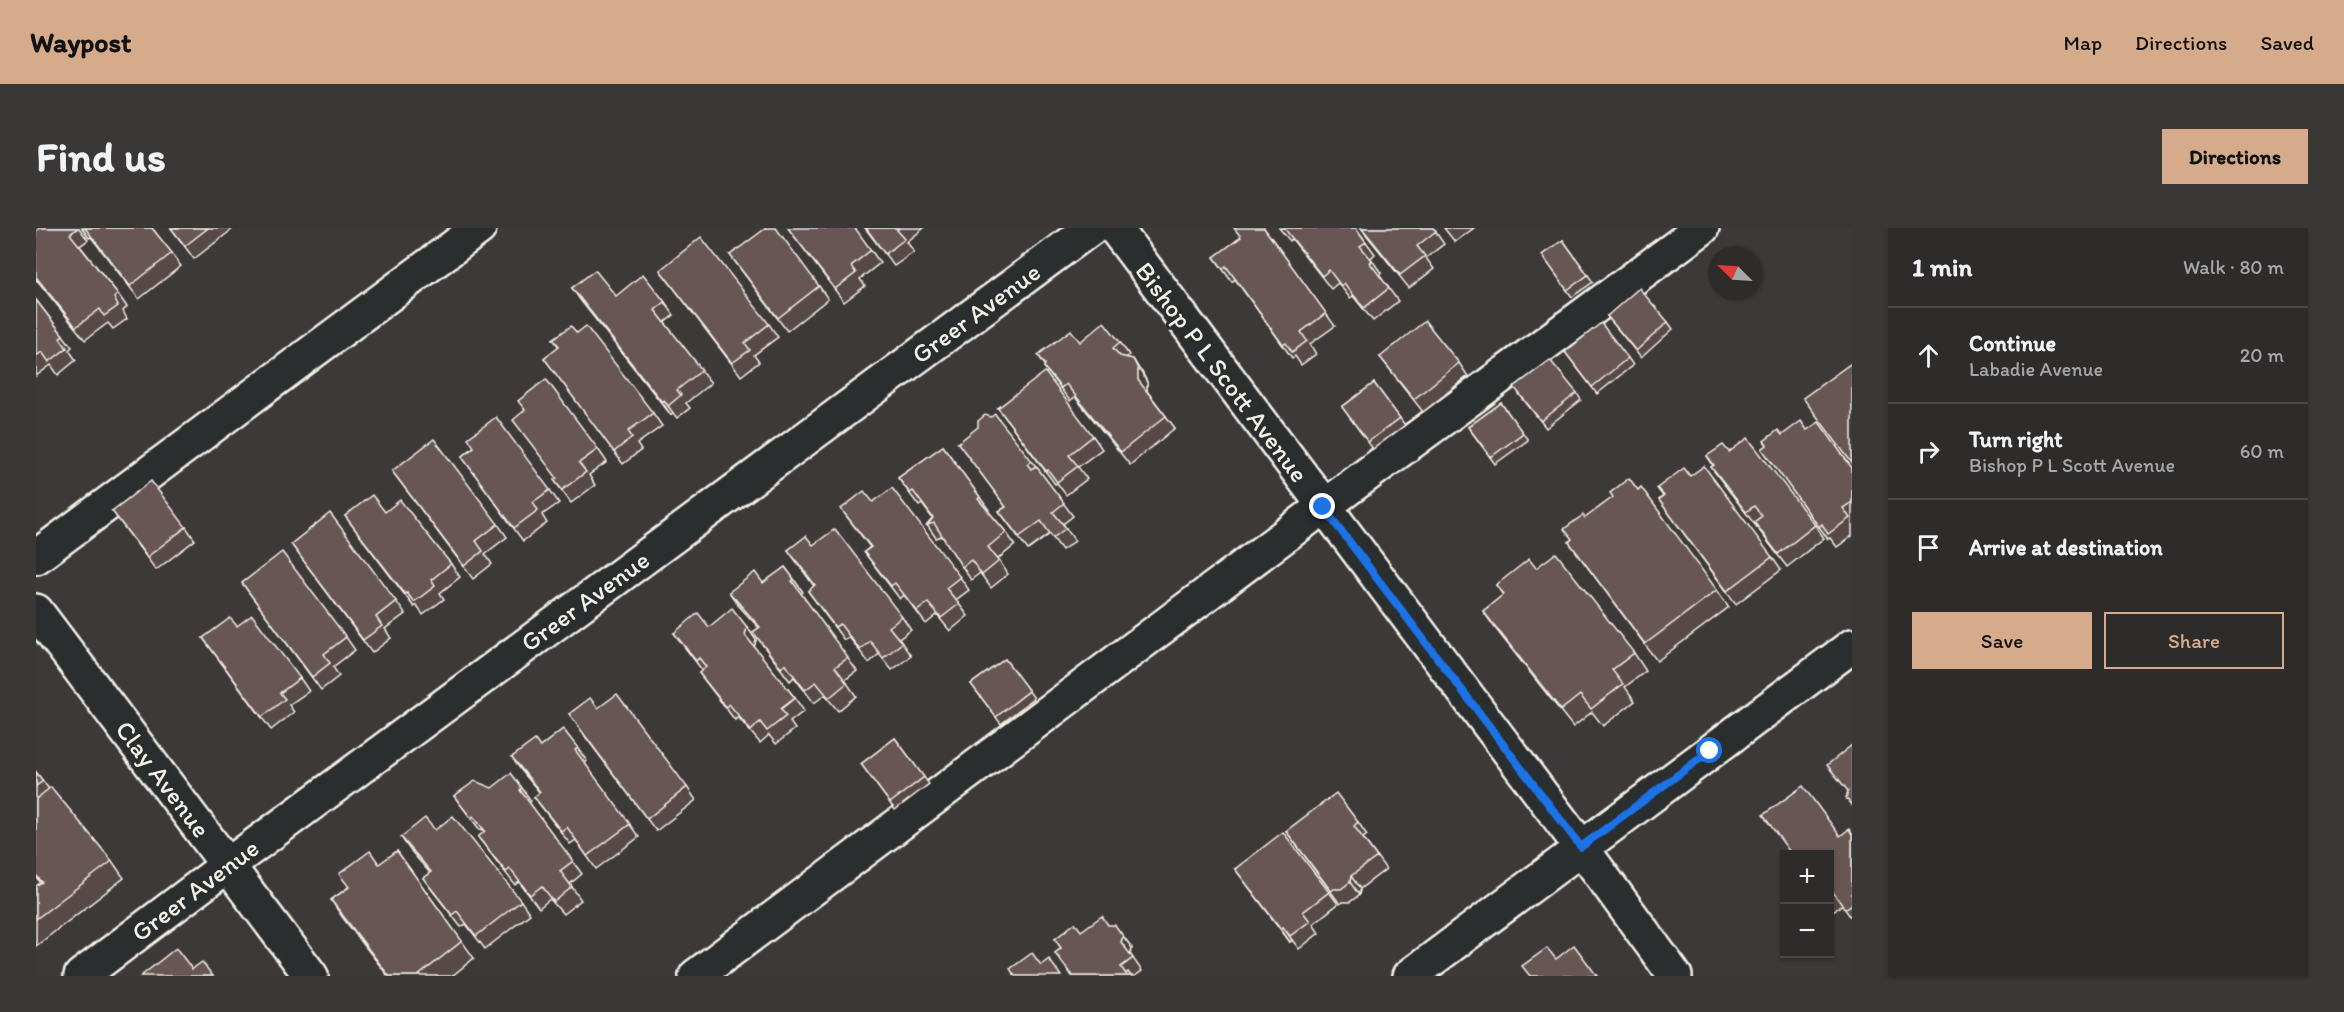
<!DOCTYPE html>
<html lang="en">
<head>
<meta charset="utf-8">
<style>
	:root { --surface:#2e2b2b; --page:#3a3737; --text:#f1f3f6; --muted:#a7a7a9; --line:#494747; --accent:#d6ab8b }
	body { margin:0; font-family:Itim,sans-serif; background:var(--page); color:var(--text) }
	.controls { position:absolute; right:18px; bottom:18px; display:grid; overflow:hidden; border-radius:0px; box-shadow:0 2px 4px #0004 }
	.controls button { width:54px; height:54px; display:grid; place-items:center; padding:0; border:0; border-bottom:2px solid var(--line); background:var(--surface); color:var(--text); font:30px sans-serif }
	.compass { position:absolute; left:1672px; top:18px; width:54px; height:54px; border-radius:50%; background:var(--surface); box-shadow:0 2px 4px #0004; rotate:294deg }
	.stop { position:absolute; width:18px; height:18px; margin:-14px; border:4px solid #1a73e8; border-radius:50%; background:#fff }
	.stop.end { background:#1a73e8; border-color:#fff; box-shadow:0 2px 6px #0008 }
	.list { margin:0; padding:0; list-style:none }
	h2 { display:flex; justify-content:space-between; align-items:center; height:78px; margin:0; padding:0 24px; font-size:26px }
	h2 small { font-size:20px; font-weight:400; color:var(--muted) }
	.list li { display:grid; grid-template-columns:39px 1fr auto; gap:18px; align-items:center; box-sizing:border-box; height:96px; padding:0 24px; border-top:2px solid var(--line) }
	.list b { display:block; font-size:22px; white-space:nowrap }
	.list p { margin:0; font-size:20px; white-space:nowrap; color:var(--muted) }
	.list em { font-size:20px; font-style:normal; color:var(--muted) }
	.actions { display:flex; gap:12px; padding:18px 24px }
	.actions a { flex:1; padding:14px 0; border:2px solid var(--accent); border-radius:0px; text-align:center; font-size:21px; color:var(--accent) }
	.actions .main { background:var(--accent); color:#111 }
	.icon { flex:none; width:33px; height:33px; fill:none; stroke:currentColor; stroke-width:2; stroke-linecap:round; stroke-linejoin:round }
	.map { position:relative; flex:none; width:1816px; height:748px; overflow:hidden; border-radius:0px }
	header { display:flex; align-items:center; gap:36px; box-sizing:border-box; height:84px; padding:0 30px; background:var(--accent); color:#111 }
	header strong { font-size:28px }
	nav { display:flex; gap:33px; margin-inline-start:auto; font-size:21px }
	.intro { display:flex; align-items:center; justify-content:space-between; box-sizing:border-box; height:144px; padding:0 36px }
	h1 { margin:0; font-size:42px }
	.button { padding:15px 27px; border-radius:0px; background:var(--accent); color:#111; font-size:21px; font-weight:700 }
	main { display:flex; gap:36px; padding:0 36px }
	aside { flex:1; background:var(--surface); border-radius:0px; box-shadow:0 2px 4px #0004 }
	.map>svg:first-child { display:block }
</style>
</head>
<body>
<header>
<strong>Waypost</strong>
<nav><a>Map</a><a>Directions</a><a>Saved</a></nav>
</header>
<div class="intro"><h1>Find us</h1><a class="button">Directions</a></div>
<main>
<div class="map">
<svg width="1816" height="748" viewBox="0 0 1816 748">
	<rect width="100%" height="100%" fill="#3d3939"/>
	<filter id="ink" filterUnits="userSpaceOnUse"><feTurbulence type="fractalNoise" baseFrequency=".0167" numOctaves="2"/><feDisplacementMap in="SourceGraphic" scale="12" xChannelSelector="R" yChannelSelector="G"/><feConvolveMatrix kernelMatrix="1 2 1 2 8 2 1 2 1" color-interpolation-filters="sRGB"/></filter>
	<g filter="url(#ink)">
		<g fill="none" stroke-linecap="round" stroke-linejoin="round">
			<g stroke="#f4f1e8" stroke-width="38">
				<g id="minor">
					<polyline points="1079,0 1545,619 1639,748"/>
					<polyline points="0,329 443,0"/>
					<polyline points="0,383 275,748"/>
					<polyline points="45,748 192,637 1055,0"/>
					<polyline points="660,748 1287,279 1666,0"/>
					<polyline points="1374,748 1816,418"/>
				</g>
			</g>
			<use href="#minor" stroke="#2a2d2e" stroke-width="33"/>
		</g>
		<g fill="#594a48" stroke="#f4f1e8" stroke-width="1.5">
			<polygon points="4,0 43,0 52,12 44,18 82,66 91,79 87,83 91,91 77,101 72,95 49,112 1,52 0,53 0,3"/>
			<polygon points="46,0 116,0 145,38 103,71 55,9 53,10"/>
			<polygon points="135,0 198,0 158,31"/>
			<polygon points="752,0 835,22 844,35 824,51 829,58 808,74"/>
			<polygon points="829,0 888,0 871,14 878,24 858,38"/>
			<polygon points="1228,0 1299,98 1274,116 1280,126 1265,137 1259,128 1256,130 1199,51 1196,54 1178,29"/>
			<polygon points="1243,0 1320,0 1339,26 1334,31 1345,45 1343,47 1362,73 1337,93 1317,68 1314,70 1302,55 1295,61 1256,11 1254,13"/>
			<polygon points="1325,0 1397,0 1408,16 1390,30 1398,41 1373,60"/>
			<polygon points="1408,0 1438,0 1419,14"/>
			<polygon points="1527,12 1557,54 1536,69 1506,27"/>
			<polygon points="694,27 783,58 792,71 751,103"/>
			<polygon points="624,42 733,96 742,109 718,127 723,134 705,148"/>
			<polygon points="536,60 580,68 629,74 638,87 628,95 675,155 650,175 654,180 641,190 637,185 635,187 545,73"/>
			<polygon points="0,72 36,119 33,122 40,132 22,147 15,137 0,148"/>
			<polygon points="1571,88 1632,94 1637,101 1605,130"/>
			<polygon points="541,105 617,185 626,198 601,216 605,222 587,236 508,130 523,119 517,111"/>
			<polygon points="1044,114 1084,114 1093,127 1090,130 1106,144 1111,154 1111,163 1139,200 1094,237 1039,169 1034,173 1008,139 1009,137 1002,127"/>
			<polygon points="1529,124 1592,130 1597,137 1561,166"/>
			<polygon points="1344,129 1423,135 1432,148 1387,184"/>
			<polygon points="1338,155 1369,197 1337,221 1306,179"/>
			<polygon points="1541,165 1545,172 1510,200 1483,166"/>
			<polygon points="1465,175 1492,212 1459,236 1432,199"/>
			<polygon points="962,180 1057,208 1066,221 1042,239 1051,251 1030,267 1021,255 1019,256"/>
			<polygon points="1771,202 1816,240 1816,308 1801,319 1794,310 1792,311 1726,221 1746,207"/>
			<polygon points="922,215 996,233 1037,288 1027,296 1039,313 1026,322 1014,306 992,322 963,283 970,279"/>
			<polygon points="907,218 953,282 952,283 970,304 979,317 962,331 972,346 955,360 944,345 935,352 906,308 900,310 891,297 897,291 886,276 883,278 862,250"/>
			<polygon points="438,219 514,262 523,275 506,287 511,295 487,313 426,229"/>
			<polygon points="562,221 571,234 553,247 559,257 535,275 518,252"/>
			<polygon points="1693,224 1779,297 1788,310 1751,339 1675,239 1677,237 1671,228"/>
			<polygon points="356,243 462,296 471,309 449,326 456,336 437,351"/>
			<polygon points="1654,248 1736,329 1745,342 1700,376 1623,272 1627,268 1621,260"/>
			<polygon points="837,274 924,349 933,362 920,372 932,388 914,403 901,387 890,396 868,367 864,371 828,324 834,319 805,281"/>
			<polygon points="76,283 150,299 159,312 120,342"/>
			<polygon points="349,284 415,336 424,349 404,365 408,371 387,387 380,377 378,379 309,288"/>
			<polygon points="1549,290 1681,362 1693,379 1621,433 1533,314 1536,311"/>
			<polygon points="255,316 360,373 369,386 349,401 355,410 336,425"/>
			<polygon points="777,317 866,389 875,402 863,411 875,428 856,442 843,426 833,435 813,409 808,412 772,363 778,358 752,322"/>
			<polygon points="749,339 767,364 765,366 821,443 809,452 820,468 802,483 789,467 778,475 758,449 754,453 717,404 723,400 702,377 693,364 727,355"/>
			<polygon points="1500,340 1598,425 1610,443 1589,459 1599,473 1567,498 1556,484 1537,499 1459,400 1447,383 1467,367 1460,357"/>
			<polygon points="206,355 310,409 319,422 297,439 303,448 285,462"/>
			<polygon points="201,398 264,450 273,463 253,477 258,484 235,502 167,410"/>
			<polygon points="673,399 711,399 720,412 718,419 759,470 768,483 754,494 759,501 740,516 733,507 724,515 702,489 699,492 663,445 666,442 638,405"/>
			<polygon points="969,431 998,470 965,496 935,456"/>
			<polygon points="562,480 651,559 660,572 620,603 542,499"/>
			<polygon points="527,501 551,533 548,535 603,609 560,641 540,612 534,616 498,569 504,565 485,542 476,529 504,519"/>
			<polygon points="859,510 893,556 859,582 825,536"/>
			<polygon points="0,544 13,561 76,633 88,650 0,718 0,658 5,655 0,649"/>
			<polygon points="456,560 486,560 495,573 493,575 546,646 534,656 545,672 527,686 514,671 503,680 483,654 479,657 442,609 449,604 446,601 444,602 418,568"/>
			<polygon points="1322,594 1331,607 1327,610 1350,641 1324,661 1323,667 1314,674 1307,674 1304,676 1250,603"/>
			<polygon points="1816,606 1816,691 1806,677 1797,683 1794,678 1794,627 1804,608"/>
			<polygon points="365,609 485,673 494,686 449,721 430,696 425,699 396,662 387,650 394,645 374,622"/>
			<polygon points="361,623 438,730 416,748 352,748 307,690 295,672"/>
			<polygon points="1199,641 1293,664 1302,676 1277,696 1283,705 1263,721 1256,712 1254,714"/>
			<polygon points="1072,697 1087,708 1096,720 1094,726 1106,743 1099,748 1036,748 1019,725 1025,720 1019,711"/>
		</g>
		<g fill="#493c3b" stroke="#f4f1e8" stroke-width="1.5">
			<polygon points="1336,32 1345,45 1343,48 1334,35"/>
			<polygon points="1097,131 1111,154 1111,165 1102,152"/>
			<polygon points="628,172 637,185 635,187 626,174"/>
			<polygon points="711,399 720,412 718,420 709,407"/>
			<polygon points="1315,648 1324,661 1323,667 1314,654"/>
			<polygon points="1247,699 1256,712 1254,714 1245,701"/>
			<polygon points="1087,708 1096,720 1094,727 1085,714"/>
		</g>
		<g fill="#685654" stroke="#f4f1e8" stroke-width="1.5">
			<polygon points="4,0 42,0 34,6 82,66 78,70 82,78 68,88 64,81 40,99 0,49 0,3"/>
			<polygon points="49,0 116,0 136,25 94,58"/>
			<polygon points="135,0 172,0 149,18"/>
			<polygon points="730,0 740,0 783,58 742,90 694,27"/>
			<polygon points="752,0 819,0 835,22 815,38 820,45 799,61"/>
			<polygon points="830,0 863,0 861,2 869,11 849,26"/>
			<polygon points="1198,0 1228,0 1290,85 1265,104 1271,113 1256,124 1250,115 1247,117 1190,38 1187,41 1178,29 1205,9"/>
			<polygon points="1248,0 1320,0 1330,14 1324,18 1336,32 1334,35 1353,60 1328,80 1308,55 1305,58 1293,42 1286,48"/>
			<polygon points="1326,0 1397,0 1400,3 1381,18 1389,28 1364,47"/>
			<polygon points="665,9 733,96 709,115 714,122 696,135 624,42"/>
			<polygon points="1527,12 1552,47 1531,62 1506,27"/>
			<polygon points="559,42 580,68 607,46 629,74 619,82 666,142 641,162 645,167 632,178 628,172 626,174 536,60"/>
			<polygon points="1603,60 1632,94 1600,123 1571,88"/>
			<polygon points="0,72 27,107 24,110 31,120 13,134 6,124 0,128"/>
			<polygon points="1389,93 1423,135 1378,171 1344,129"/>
			<polygon points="1068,94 1084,114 1077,120 1084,128 1097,131 1102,141 1102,152 1130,188 1085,224 1030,156 1025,160 1008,139 1009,136 1002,127 1035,102 1044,114"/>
			<polygon points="1565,95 1592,130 1556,159 1529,124"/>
			<polygon points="535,98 541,105 550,98 617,185 592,203 596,209 578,224 508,130 523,118 517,111"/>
			<polygon points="1514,132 1541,165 1505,193 1478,159"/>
			<polygon points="1814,136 1816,138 1816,235 1767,170"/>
			<polygon points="1009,144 1057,208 1033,227 1042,238 1021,254 1012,242 1010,243 962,180"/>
			<polygon points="510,151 562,221 543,235 550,244 526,262 518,252 521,250 477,192 489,182 482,173"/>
			<polygon points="1338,155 1364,190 1332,214 1306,179"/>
			<polygon points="1465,175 1487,205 1455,229 1432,199"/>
			<polygon points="959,186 996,233 991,236 995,241 1000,238 1028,275 1017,284 1030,300 1017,310 1005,293 983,309 963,283 970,279 922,215 942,199 942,193 949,187 955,189"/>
			<polygon points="460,189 514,262 497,274 502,282 478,300 426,229 438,219 432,210"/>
			<polygon points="1765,193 1771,202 1783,194 1816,240 1816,274 1807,280 1814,290 1792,306 1786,296 1783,299 1726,221 1731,217 1728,213 1742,202 1746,207"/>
			<polygon points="1712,210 1779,297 1742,326 1718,294 1726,288 1718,278 1710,284 1675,239 1678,237 1671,228 1687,217 1693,224"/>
			<polygon points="398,211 462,296 440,313 447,323 428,338 356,243"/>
			<polygon points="907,218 944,269 942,271 970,304 952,319 963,333 946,347 935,332 926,339 898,295 891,297 897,290 877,263 874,265 862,250"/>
			<polygon points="1668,238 1736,329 1691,363 1623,272 1628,268 1621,260 1648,240 1654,248"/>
			<polygon points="1593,250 1602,262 1605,259 1681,362 1609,416 1533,314 1536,311 1528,301 1547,287 1549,290 1577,269 1574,265"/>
			<polygon points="115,253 150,299 111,329 76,283"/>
			<polygon points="856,260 924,349 910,360 923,376 905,390 892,375 881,383 859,355 855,358 828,324 835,319 805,281 828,263 837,274"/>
			<polygon points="336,267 349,284 364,272 415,336 395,352 399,358 378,374 371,365 369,366 309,288"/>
			<polygon points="294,285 360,373 340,389 346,398 327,412 255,316"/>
			<polygon points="799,301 866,389 853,399 866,415 847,430 834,413 824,422 804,396 799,399 772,363 779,357 752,322 770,308 777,317"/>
			<polygon points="246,324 310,409 288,426 294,435 276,449 206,355"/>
			<polygon points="1520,325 1598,425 1576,442 1587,456 1555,481 1544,467 1525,482 1447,383 1468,366 1460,357 1493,331 1500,340"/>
			<polygon points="749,339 758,351 756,353 812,430 799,439 811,455 793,470 780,454 769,462 749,436 745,440 717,404 724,399 693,364 719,344 727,355"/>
			<polygon points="696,380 711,399 709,407 759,470 745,481 750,488 731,503 724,494 715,503 693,476 690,479 663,445 670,439 663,430 660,433 638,405 662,385 673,399"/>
			<polygon points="216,387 264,450 244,465 249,471 226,489 167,410 194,390 201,398"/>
			<polygon points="969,431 993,463 960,489 935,456"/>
			<polygon points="581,466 651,559 611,591 533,486 554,470 562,480"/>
			<polygon points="527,501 542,520 539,522 594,596 551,628 531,599 525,603 498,569 504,564 476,529 499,512 504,519"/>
			<polygon points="859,510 888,549 854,575 825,536"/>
			<polygon points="1816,517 1816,578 1810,570 1812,563 1791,537"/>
			<polygon points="0,544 7,553 0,558"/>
			<polygon points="475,545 486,560 484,562 537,633 524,643 536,659 518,674 506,658 494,667 474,641 470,644 442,609 449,603 437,588 435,590 418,568 439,553 456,560"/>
			<polygon points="1767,558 1804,608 1813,601 1816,606 1816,676 1809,681 1797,664 1794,666 1794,627 1756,627 1727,587"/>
			<polygon points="15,559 76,633 0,691 0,658 6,654 0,647 0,571"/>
			<polygon points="1300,565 1322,594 1318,598 1341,629 1315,648 1314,654 1305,661 1298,661 1295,663 1250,603"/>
			<polygon points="417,588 485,673 440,708 421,683 416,687 387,650 395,644 365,609 389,590 399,602"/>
			<polygon points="1247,604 1293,664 1267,684 1274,693 1254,708 1247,699 1245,701 1199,641"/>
			<polygon points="334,623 343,636 361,623 426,713 382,748 353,748 295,672 313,659 303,646"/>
			<polygon points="1066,688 1072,697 1079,697 1087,708 1085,714 1097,730 1085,739 1090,746 1092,744 1095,748 1037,748 1019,725 1025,720 1019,711 1039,695 1045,703"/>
			<polygon points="1538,717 1561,748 1494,748 1486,738 1511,720 1520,731"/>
			<polygon points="140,720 156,741 166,734 177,748 105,748"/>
			<polygon points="996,725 1005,737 1013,731 1025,748 979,748 974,741"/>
		</g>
	</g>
	<g fill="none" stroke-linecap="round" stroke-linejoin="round" filter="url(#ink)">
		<polyline stroke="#1a73e8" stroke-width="8" points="1287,279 1545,619 1674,523"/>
	</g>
	<g text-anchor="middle" stroke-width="6" stroke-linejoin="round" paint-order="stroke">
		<g font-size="26" fill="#f4f1e8" stroke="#2a2d2e">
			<text transform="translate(940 85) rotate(-36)" y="9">Greer Avenue</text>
			<text transform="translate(1186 144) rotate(53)" y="9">Bishop P L Scott Avenue</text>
			<text transform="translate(549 373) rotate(-36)" y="9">Greer Avenue</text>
			<text transform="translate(127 551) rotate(53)" y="9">Clay Avenue</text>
			<text transform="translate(159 662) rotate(-37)" y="9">Greer Avenue</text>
		</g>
	</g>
</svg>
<div class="controls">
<button>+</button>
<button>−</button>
</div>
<svg class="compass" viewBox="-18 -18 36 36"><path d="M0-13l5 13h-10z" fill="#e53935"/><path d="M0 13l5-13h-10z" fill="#a7a7a9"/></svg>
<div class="stop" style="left:1674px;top:523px"></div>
<div class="stop end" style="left:1287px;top:279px"></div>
</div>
<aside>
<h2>1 min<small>Walk · 80 m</small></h2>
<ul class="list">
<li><svg class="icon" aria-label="ahead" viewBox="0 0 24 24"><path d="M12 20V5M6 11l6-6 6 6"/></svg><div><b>Continue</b><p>Labadie Avenue</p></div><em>20 m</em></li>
<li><svg class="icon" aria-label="right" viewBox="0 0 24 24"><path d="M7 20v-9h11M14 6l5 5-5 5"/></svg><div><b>Turn right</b><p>Bishop P L Scott Avenue</p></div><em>60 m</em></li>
<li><svg class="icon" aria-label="arrive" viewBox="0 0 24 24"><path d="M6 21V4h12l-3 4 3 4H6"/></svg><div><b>Arrive at destination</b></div></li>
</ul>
<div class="actions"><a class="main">Save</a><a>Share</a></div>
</aside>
</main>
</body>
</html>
